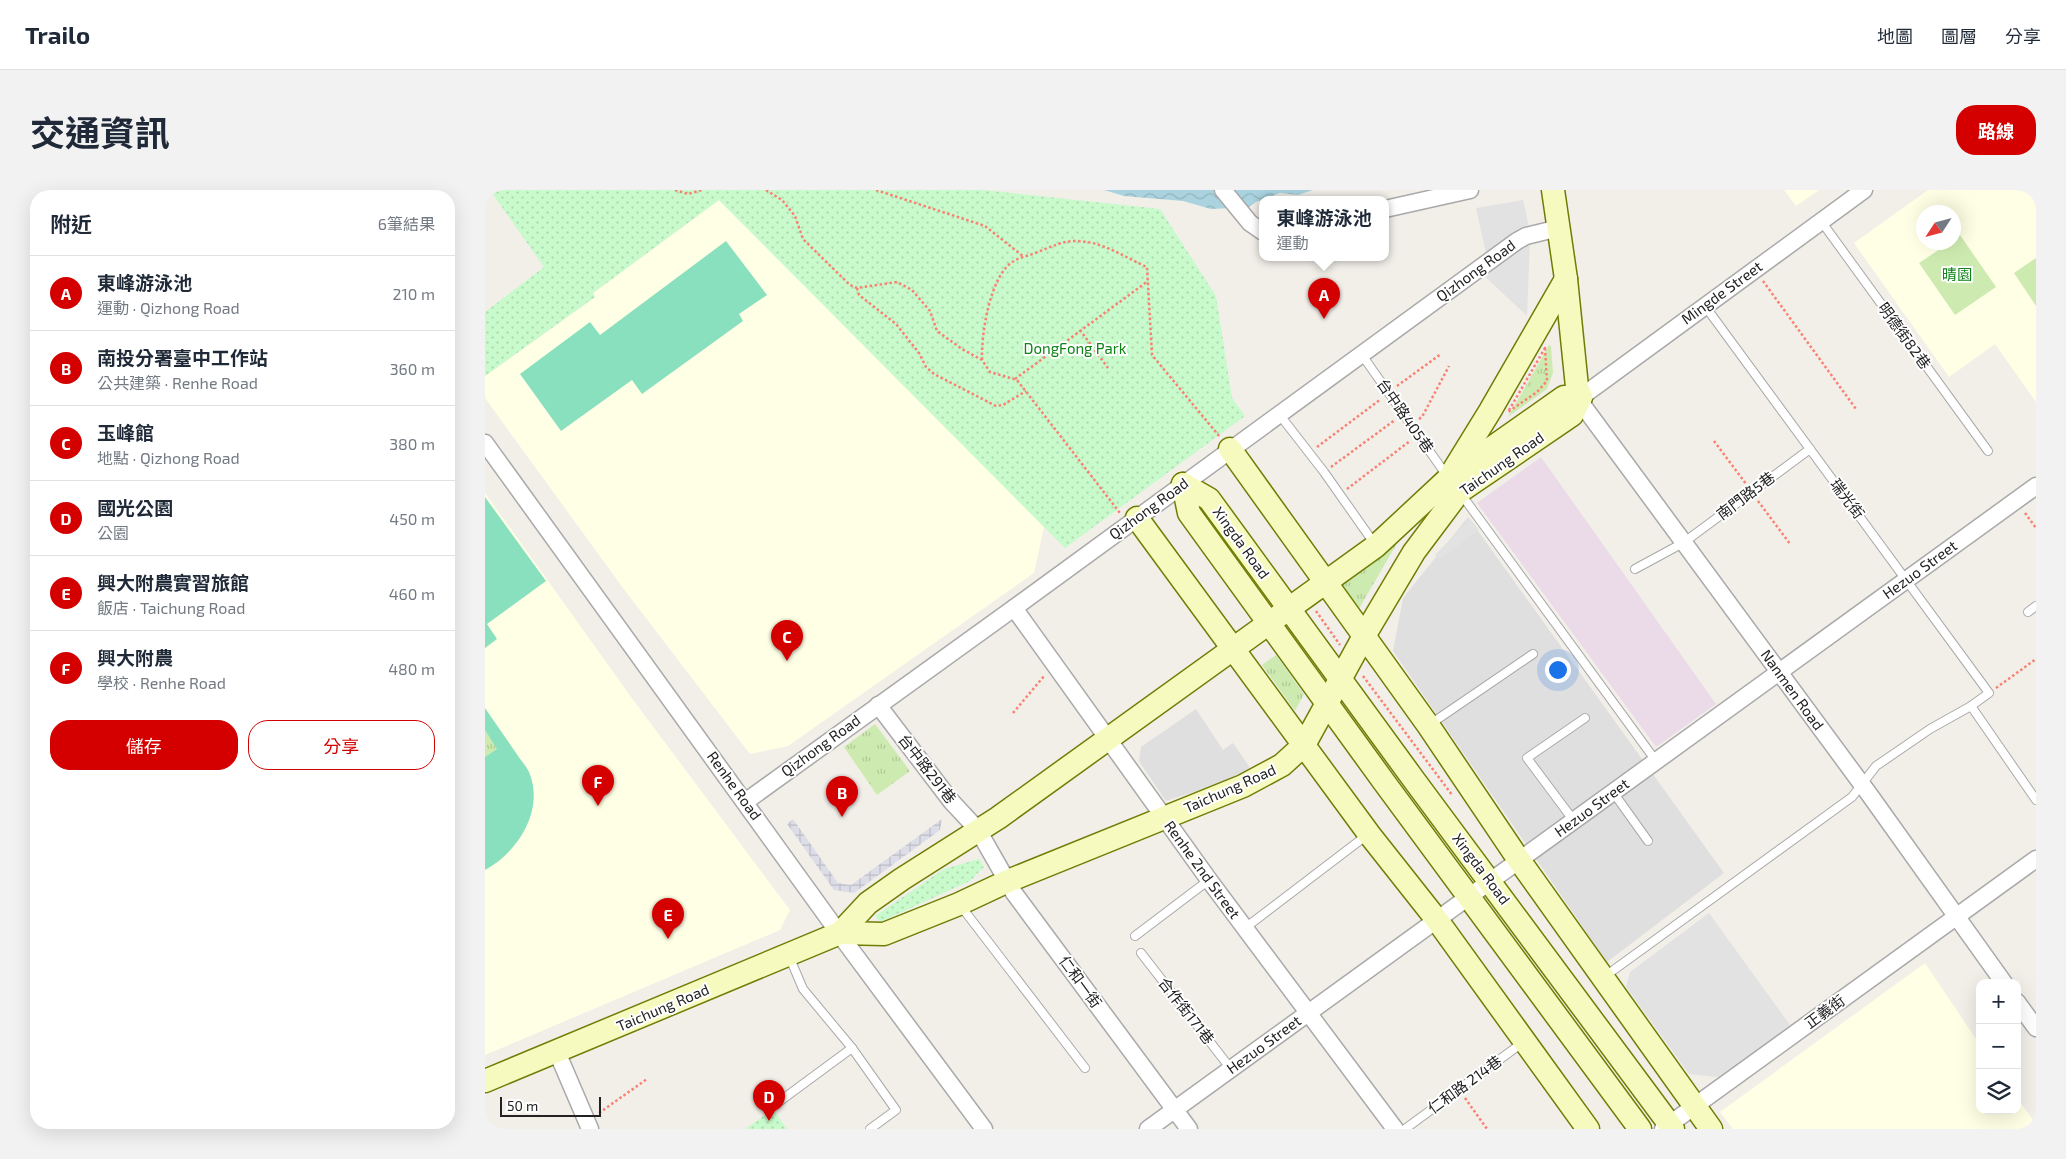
<!DOCTYPE html>
<html lang="zh-TW">
<head>
<meta charset="utf-8">
<style>
	:root { --surface:#fff; --page:#f2f2f3; --text:#1f2937; --muted:#747a83; --line:#e0e1e3; --accent:#d40000 }
	body { margin:0; font-family:"Exo 2","Noto Sans TC",sans-serif; background:var(--page); color:var(--text) }
	.controls { position:absolute; right:15px; bottom:15px; display:grid; overflow:hidden; border-radius:10px; box-shadow:0 5px 20px #0002 }
	.controls button { width:45px; height:45px; display:grid; place-items:center; padding:0; border:0; border-bottom:1px solid var(--line); background:var(--surface); color:var(--text); font:25px sans-serif }
	.compass { position:absolute; left:1431px; top:15px; width:45px; height:45px; border-radius:50%; background:var(--surface); box-shadow:0 5px 20px #0002; rotate:234deg }
	.scale { position:absolute; left:15px; bottom:12px; width:101px; box-sizing:border-box; padding-left:5px; border:2px solid #222; border-top:0; font-size:14px; line-height:18px; white-space:nowrap; color:#222; -webkit-text-stroke:4px #fff; paint-order:stroke }
	.you { position:absolute; left:1072px; top:479px; width:18px; height:18px; margin:-12px; border:4px solid #fff; border-radius:50%; background:#1a73e8; box-shadow:0 0 0 8px #1a73e833 }
	.badge { display:grid; place-items:center; width:32px; height:32px; border-radius:50%; background:var(--accent); color:#fff; font-size:16px; font-weight:700 }
	.pin { position:absolute; translate:-50% -41px; filter:drop-shadow(0 1px 2px #0008) }
	.pin::after { content:''; position:absolute; top:26px; width:18px; height:15px; background:inherit; clip-path:polygon(0 0,100% 0,50% 100%) }
	.popup { position:absolute; left:774px; top:6px; width:130px; height:65px; box-sizing:border-box; display:grid; place-content:center; border-radius:10px; background:var(--surface); filter:drop-shadow(0 1px 4px #0005); font-size:16px; white-space:nowrap; color:var(--muted) }
	.popup b { font-size:19px; color:var(--text) }
	.popup::after { content:''; position:absolute; left:50%; top:100%; margin-left:-10px; border:10px solid transparent; border-top-color:var(--surface) }
	.list { margin:0; padding:0; list-style:none }
	h2 { display:flex; justify-content:space-between; align-items:center; height:65px; margin:0; padding:0 20px; font-size:21px }
	h2 small { font-size:16px; font-weight:400; color:var(--muted) }
	.list li { display:grid; grid-template-columns:32px 1fr auto; gap:15px; align-items:center; box-sizing:border-box; height:75px; padding:0 20px; border-top:1px solid var(--line) }
	.list b { display:block; font-size:19px; white-space:nowrap }
	.list p { margin:0; font-size:16px; white-space:nowrap; color:var(--muted) }
	.list em { font-size:16px; font-style:normal; color:var(--muted) }
	.actions { display:flex; gap:10px; padding:15px 20px }
	.actions a { flex:1; padding:11px 0; border:1px solid var(--accent); border-radius:20px; text-align:center; font-size:18px; color:var(--accent) }
	.actions .main { background:var(--accent); color:#fff }
	.icon { flex:none; width:28px; height:28px; fill:none; stroke:currentColor; stroke-width:2; stroke-linecap:round; stroke-linejoin:round }
	.map { position:relative; flex:none; width:1551px; height:939px; overflow:hidden; border-radius:20px }
	header { display:flex; align-items:center; gap:30px; box-sizing:border-box; height:70px; padding:0 25px; background:var(--surface); border-bottom:1px solid var(--line) }
	header strong { font-size:24px }
	nav { display:flex; gap:28px; margin-inline-start:auto; font-size:18px }
	.intro { display:flex; align-items:center; justify-content:space-between; box-sizing:border-box; height:120px; padding:0 30px }
	h1 { margin:0; font-size:35px }
	.button { padding:12px 22px; border-radius:20px; background:var(--accent); color:#fff; font-size:18px; font-weight:700 }
	main { display:flex; gap:30px; padding:0 30px }
	aside { flex:1; background:var(--surface); border-radius:20px; box-shadow:0 5px 20px #0002 }
	.map>svg:first-child { display:block }
</style>
</head>
<body>
<header>
<strong>Trailo</strong>
<nav><a>地圖</a><a>圖層</a><a>分享</a></nav>
</header>
<div class="intro"><h1>交通資訊</h1><a class="button">路線</a></div>
<main>
<aside>
<h2>附近<small>6筆結果</small></h2>
<ul class="list">
<li><span class="badge">A</span><div><b>東峰游泳池</b><p>運動 · Qizhong Road</p></div><em>210 m</em></li>
<li><span class="badge">B</span><div><b>南投分署臺中工作站</b><p>公共建築 · Renhe Road</p></div><em>360 m</em></li>
<li><span class="badge">C</span><div><b>玉峰館</b><p>地點 · Qizhong Road</p></div><em>380 m</em></li>
<li><span class="badge">D</span><div><b>國光公園</b><p>公園</p></div><em>450 m</em></li>
<li><span class="badge">E</span><div><b>興大附農實習旅館</b><p>飯店 · Taichung Road</p></div><em>460 m</em></li>
<li><span class="badge">F</span><div><b>興大附農</b><p>學校 · Renhe Road</p></div><em>480 m</em></li>
</ul>
<div class="actions"><a class="main">儲存</a><a>分享</a></div>
</aside>
<div class="map">
<svg width="1551" height="939" viewBox="0 0 1551 939">
	<defs>
		<pattern id="grass-tufts" width="24" height="20" patternUnits="userSpaceOnUse" patternTransform="scale(1.25)"><rect width="24" height="20" fill="#cdebb0"/><path d="M3 7l-1-3M5 7V3M7 7l1-3M15 17l-1-3M17 17v-4M19 17l1-3" fill="none" stroke="#b0c997"/></pattern>
		<pattern id="park-dots" width="8" height="8" patternUnits="userSpaceOnUse" patternTransform="scale(1.25)"><rect width="8" height="8" fill="#c8facc"/><path d="M2 2h.1M6 6h.1" fill="none" stroke="#acd6af" stroke-width="1.8" stroke-linecap="round"/></pattern>
		<pattern id="plaza-grid" width="8" height="8" patternUnits="userSpaceOnUse" patternTransform="scale(1.25)"><rect width="8" height="8" fill="#dddde8"/><path d="M0 4h8M4 0v8" fill="none" stroke="#bdbdc7"/></pattern>
		<pattern id="water-waves" width="16" height="10" patternUnits="userSpaceOnUse" patternTransform="scale(1.25)"><rect width="16" height="10" fill="#aad3df"/><path d="M0 5q4-4 8 0t8 0" fill="none" stroke="#92b5bf"/></pattern>
	</defs>
	<rect width="100%" height="100%" fill="#f2efe9"/>
	<g fill="#e0dfdf">
		<polygon points="983,327 1239,683 1122,772 908,461 918,408"/>
		<polygon points="711,519 738,560 748,553 765,578 733,594 681,611 654,571 656,557"/>
	</g>
	<polygon fill="#ebdbe8" points="1056,267 1231,514 1171,557 992,313"/>
	<g fill="#ffffe5" fill-rule="evenodd">
		<polygon points="1299,0 1334,0 1311,16"/>
		<path d="M1443,0H1551V212L1510,154L1464,187L1369,53ZM1438,22H1468V52H1438Z"/>
		<polygon points="234,10 559,337 549,383 303,556 265,564 138,398 0,208 0,186 110,107 108,103"/>
		<polygon points="0,303 149,511 305,720 295,740 0,865"/>
		<polygon points="1440,773 1495,855 1495,920 1532,920 1532,908 1551,934 1551,939 1248,939 1235,922"/>
	</g>
	<g fill="url(#grass-tufts)">
		<polygon points="1064,155 1066,156 1068,183 1062,199 1023,227"/>
		<polygon points="914,350 872,422 852,396"/>
		<polygon points="791,465 819,504 810,521 777,475"/>
		<polygon points="390,534 425,581 392,605 359,557"/>
		<polygon points="0,540 13,559 0,567"/>
	</g>
	<g fill="url(#park-dots)">
		<polygon points="5,0 499,0 675,19 731,106 747,208 760,226 580,358 234,10 108,103 110,107 0,186 0,122 59,77"/>
		<polygon points="494,669 499,677 485,691 395,732 390,726 459,679"/>
		<polygon points="286,921 290,922 302,939 260,939"/>
	</g>
	<g fill="#cdebb0">
		<polygon points="1475,45 1511,97 1470,125 1434,73 1464,53 1468,52 1469,49"/>
		<polygon points="1551,68 1551,116 1529,83"/>
	</g>
	<g fill="#88e0be">
		<polygon points="241,51 282,105 254,124 258,131 157,204 147,190 76,241 35,184 105,132 115,145"/>
		<polygon points="0,307 61,391 2,434 12,449 0,458"/>
		<path d="M0,518C10,533 21,548 31,563C35,569 41,576 44,582C60,620 33,662 0,680V567L12,559L0,540Z"/>
	</g>
	<g fill="#e2e2e2">
		<polygon points="1038,10 1045,42 1002,68 991,18"/>
		<polygon points="1045,49 1042,126 996,83"/>
		<polygon points="985,329 994,340 954,370 950,365"/>
		<polygon points="1224,723 1305,835 1233,887 1204,884 1141,797 1145,782"/>
	</g>
	<polygon fill="url(#plaza-grid)" points="308,629 353,693 366,695 457,629 455,640 369,703 349,700 302,634"/>
	<polygon fill="url(#water-waves)" points="619,0 828,0 813,5 795,3 771,12 764,17 726,19 698,11 639,6"/>
	<g fill="none" stroke-linecap="round" stroke-linejoin="round">
		<g stroke="#a9a9a9" stroke-width="10">
			<g id="lane">
				<polyline points="1336,31 1503,261"/>
				<polyline points="877,165 962,286"/>
				<polyline points="794,224 839,282 889,353"/>
				<polyline points="976,304 1171,571"/>
				<polyline points="1150,379 1198,353 1325,259"/>
				<polyline points="1543,422 1551,416"/>
				<polyline points="1486,516 1551,610"/>
				<polyline points="944,535 1048,464"/>
				<polyline points="1128,602 1163,651"/>
				<polyline points="1089,631 1042,568 1100,528"/>
				<polyline points="475,715 600,878"/>
				<polyline points="760,738 882,645"/>
				<polyline points="650,746 724,690"/>
				<polyline points="656,763 746,879"/>
				<polyline points="304,766 318,799 367,858 411,920 385,939"/>
				<polyline points="1119,787 1367,607 1391,576 1445,539 1486,516 1504,503 1220,116"/>
				<polyline points="291,914 367,858"/>
				<polyline points="920,939 1037,853"/>
			</g>
		</g>
		<g stroke="#a9a9a9" stroke-width="19">
			<g id="street">
				<polyline points="738,0 765,33 778,42"/>
				<polyline points="1379,0 1096,207 1099,217 1384,604 1519,793"/>
				<polyline points="900,19 985,0"/>
				<polyline points="0,253 364,757 499,939"/>
				<polyline points="529,418 724,690 910,939"/>
				<polyline points="393,515 466,611 493,640 529,703 704,939"/>
				<polyline points="260,612 529,418 1032,51 1041,46 1074,38"/>
				<polyline points="1532,812 1551,838"/>
				<polyline points="72,862 105,939"/>
				<polyline points="663,939 1551,296"/>
				<polyline points="1178,939 1551,669"/>
			</g>
		</g>
		<g stroke="#707d05" stroke-width="25">
			<g id="secondary">
				<polyline points="745,259 943,535 1034,670 1226,939"/>
				<polyline points="968,281 1005,221 1081,89"/>
				<polyline points="698,294 724,309 929,590 1188,939"/>
				<polyline points="698,294 704,323 899,592 1155,939"/>
				<polyline points="652,328 884,644 952,730 1103,939"/>
				<polyline points="355,743 399,744 474,714 523,691 758,596 797,575 819,555 879,446 929,362 974,302 1087,225 1096,207 1092,197 1081,89 1068,0"/>
				<polyline points="0,891 355,743 383,713 417,689 513,628 891,356 964,288 1079,207 1096,207"/>
			</g>
		</g>
		<g stroke="#fa8072" stroke-width="2.5" stroke-dasharray="2.5 2.5" stroke-linecap="butt">
			<polyline points="190,0 203,4 217,0"/>
			<polyline points="281,0 297,10 310,26 318,49 365,95 372,98 412,92 427,100 445,121 452,141 477,159 497,170 505,182 532,190 635,323"/>
			<polyline points="391,0 500,36 539,67"/>
			<polyline points="1278,91 1371,219"/>
			<polyline points="372,98 374,105 411,134 434,163 441,177 449,184 511,216 518,215 541,201"/>
			<polyline points="595,140 623,178"/>
			<polygon points="1060,158 1062,191 1052,202 1023,222"/>
			<path d="M497,170C496,145 505,84 529,71C535,67 543,66 550,63C564,58 576,51 591,51C617,51 639,67 662,77L667,165L735,247"/>
			<polyline points="530,189 663,91"/>
			<polyline points="912,196 956,164"/>
			<polyline points="934,229 937,227 964,176"/>
			<polyline points="1229,251 1261,294"/>
			<polyline points="832,257 896,209"/>
			<polyline points="846,277 910,230"/>
			<polyline points="862,299 925,251"/>
			<polyline points="1273,311 1305,354"/>
			<polyline points="1540,323 1551,338"/>
			<polyline points="831,421 855,455"/>
			<polyline points="878,486 967,605"/>
			<polyline points="1511,498 1551,469"/>
			<polyline points="528,523 560,485"/>
			<polyline points="980,908 1002,939"/>
			<polyline points="114,923 162,889"/>
		</g>
		<use href="#lane" stroke="#fff" stroke-width="8"/>
		<use href="#street" stroke="#fff" stroke-width="16"/>
		<use href="#secondary" stroke="#f7fabf" stroke-width="22"/>
	</g>
	<g text-anchor="middle" stroke-width="4" stroke-linejoin="round" paint-order="stroke">
		<g font-size="15" fill="#222" stroke="#fff">
			<text transform="translate(991 81) rotate(-36)" y="5">Qizhong Road</text>
			<text transform="translate(1237 103) rotate(-36)" y="5">Mingde Street</text>
			<text transform="translate(1419 146) rotate(54)" y="5">明德街82巷</text>
			<text transform="translate(920 226) rotate(55)" y="5">台中路405巷</text>
			<text transform="translate(1017 274) rotate(-35)" y="5">Taichung Road</text>
			<text transform="translate(1261 306) rotate(-37)" y="5">南門路5巷</text>
			<text transform="translate(1362 309) rotate(53)" y="5">瑞光街</text>
			<text transform="translate(664 319) rotate(-36)" y="5">Qizhong Road</text>
			<text transform="translate(756 353) rotate(54)" y="5">Xingda Road</text>
			<text transform="translate(1435 380) rotate(-36)" y="5">Hezuo Street</text>
			<text transform="translate(1307 500) rotate(54)" y="5">Nanmen Road</text>
			<text transform="translate(336 556) rotate(-36)" y="5">Qizhong Road</text>
			<text transform="translate(442 579) rotate(52)" y="5">台中路291巷</text>
			<text transform="translate(249 596) rotate(54)" y="5">Renhe Road</text>
			<text transform="translate(745 599) rotate(-24)" y="5">Taichung Road</text>
			<text transform="translate(1107 618) rotate(-36)" y="5">Hezuo Street</text>
			<text transform="translate(996 679) rotate(53)" y="5">Xingda Road</text>
			<text transform="translate(717 680) rotate(54)" y="5">Renhe 2nd Street</text>
			<text transform="translate(595 792) rotate(54)" y="5">仁和一街</text>
			<text transform="translate(178 818) rotate(-23)" y="5">Taichung Road</text>
			<text transform="translate(701 821) rotate(52)" y="5">合作街171巷</text>
			<text transform="translate(1340 822) rotate(-36)" y="5">正義街</text>
			<text transform="translate(779 855) rotate(-36)" y="5">Hezuo Street</text>
			<text transform="translate(980 895) rotate(-36)" y="5">仁和路 214巷</text>
		</g>
		<g font-size="15" fill="#0c8416" stroke="#fff">
			<text x="1472" y="90">晴園</text>
			<text x="590" y="164">DongFong Park</text>
		</g>
	</g>
</svg>
<div class="controls">
<button>+</button>
<button>−</button>
<button><svg class="icon" aria-label="layers" viewBox="0 0 24 24"><path d="M12 4l9 5-9 5-9-5zM3 14l9 5 9-5"/></svg></button>
</div>
<svg class="compass" viewBox="-18 -18 36 36"><path d="M0-13l5 13h-10z" fill="#e53935"/><path d="M0 13l5-13h-10z" fill="#747a83"/></svg>
<div class="scale">50 m</div>
<div class="you"></div>
<div class="pin badge" style="left:839px;top:129px">A</div>
<div class="popup"><b>東峰游泳池</b>運動</div>
<div class="pin badge" style="left:357px;top:627px">B</div>
<div class="pin badge" style="left:302px;top:471px">C</div>
<div class="pin badge" style="left:284px;top:931px">D</div>
<div class="pin badge" style="left:183px;top:749px">E</div>
<div class="pin badge" style="left:113px;top:616px">F</div>
</div>
</main>
</body>
</html>
